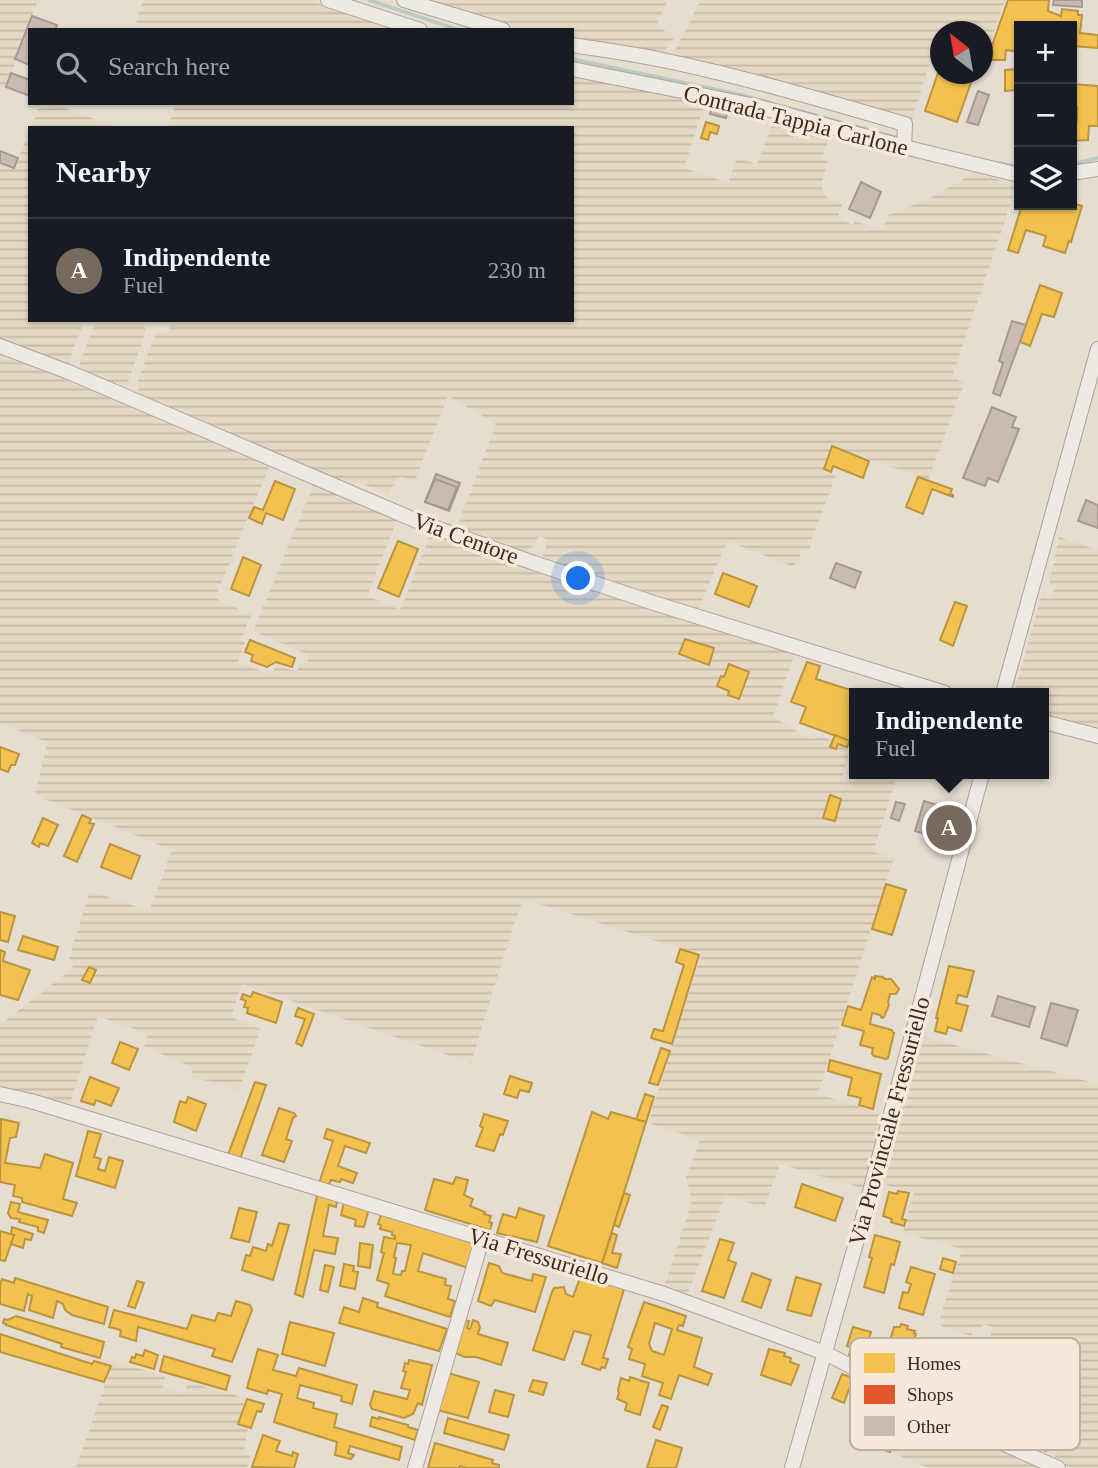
<!DOCTYPE html>
<html lang="en">
<head>
<meta charset="utf-8">
<style>
	:root { --surface:#171b24; --page:#20242c; --text:#f1f3f6; --muted:#9ea1a6; --line:#363941; --accent:#78695f }
	body { margin:0; font-family:Georgia,serif; background:var(--page); color:var(--text) }
	.controls { position:absolute; right:21px; top:21px; display:grid; overflow:hidden; border-radius:0px; box-shadow:0 2px 5px #0004 }
	.controls button { width:63px; height:63px; display:grid; place-items:center; padding:0; border:0; border-bottom:2px solid var(--line); background:var(--surface); color:var(--text); font:35px sans-serif }
	.compass { position:absolute; left:930px; top:21px; width:63px; height:63px; border-radius:50%; background:var(--surface); box-shadow:0 2px 5px #0004; rotate:329deg }
	.you { position:absolute; left:579px; top:579px; width:24px; height:24px; margin:-18px; border:5px solid #fff; border-radius:50%; background:#1a73e8; box-shadow:0 0 0 10px #1a73e833 }
	.badge { display:grid; place-items:center; width:46px; height:46px; border-radius:50%; background:var(--accent); color:#fff; font-size:23px; font-weight:700 }
	.pin { position:absolute; translate:-50% -50%; border:4px solid #fff; box-shadow:0 2px 7px #0006 }
	.popup { position:absolute; left:849px; top:688px; width:200px; height:91px; box-sizing:border-box; display:grid; place-content:center; border-radius:0px; background:var(--surface); filter:drop-shadow(0 2px 5px #0005); font-size:23px; white-space:nowrap; color:var(--muted) }
	.popup b { font-size:26px; color:var(--text) }
	.popup::after { content:''; position:absolute; left:50%; top:100%; margin-left:-14px; border:14px solid transparent; border-top-color:var(--surface) }
	.list { margin:0; padding:0; list-style:none }
	h2 { display:flex; justify-content:space-between; align-items:center; height:91px; margin:0; padding:0 28px; font-size:30px }
	h2 small { font-size:23px; font-weight:400; color:var(--muted) }
	.list li { display:grid; grid-template-columns:46px 1fr auto; gap:21px; align-items:center; box-sizing:border-box; height:105px; padding:0 28px; border-top:2px solid var(--line) }
	.list b { display:block; font-size:26px; white-space:nowrap }
	.list p { margin:0; font-size:23px; white-space:nowrap; color:var(--muted) }
	.list em { font-size:23px; font-style:normal; color:var(--muted) }
	.icon { flex:none; width:38px; height:38px; fill:none; stroke:currentColor; stroke-width:2; stroke-linecap:round; stroke-linejoin:round }
	.map { position:relative; flex:none; width:1098px; height:1468px; overflow:hidden }
	.search { position:absolute; background:var(--surface); box-shadow:0 2px 5px #0004; left:28px; top:28px; width:546px; height:77px; display:flex; align-items:center; gap:18px; box-sizing:border-box; padding:0 24px; border-radius:0px; color:var(--muted); font-size:26px }
	.panel { position:absolute; background:var(--surface); box-shadow:0 2px 5px #0004; left:28px; top:126px; width:546px; height:196px; border-radius:0px }
	.map>svg:first-child { display:block }
</style>
</head>
<body>
<div class="map">
<svg width="1098" height="1468" viewBox="0 0 1098 1468">
	<defs>
		<pattern id="farmland-rules" width="6" height="5" patternUnits="userSpaceOnUse" patternTransform="scale(1.75)"><rect width="6" height="5" fill="#e5d9c3"/><path d="M0 2.5h6" fill="none" stroke="#c5baa7"/></pattern>
	</defs>
	<rect width="100%" height="100%" fill="#e6ddd1"/>
	<g fill="url(#farmland-rules)">
		<polygon points="0,0 38,0 6,87 0,85"/>
		<polygon points="143,0 309,0 347,13 406,30 151,30 136,23"/>
		<polygon points="424,0 668,0 656,26 675,37 662,54 572,40 572,30 522,30"/>
		<polygon points="701,0 1005,0 988,49 983,47 982,32 940,32 912,119 674,57 673,54"/>
		<polygon points="572,74 706,100 684,168 728,183 737,158 757,164 775,117 831,134 822,157 828,162 821,184 826,197 842,204 838,218 853,225 855,221 882,230 888,215 924,201 974,173 1017,185 952,377 964,383 928,480 832,446 824,469 836,475 813,536 809,550 803,548 797,563 792,566 727,541 698,610 579,570 582,562 573,559 569,568 542,558 548,540 539,536 528,553 456,529 496,424 448,396 415,480 400,477 396,481 388,494 355,481 352,488 139,395 138,380 157,330 168,333 172,320 572,320 572,128 167,128 176,103 572,103"/>
		<polygon points="54,104 118,128 31,128 38,109"/>
		<polygon points="30,130 30,320 84,320 69,362 65,365 60,364 0,338 0,163 15,168"/>
		<polygon points="96,320 136,320 144,325 146,331 126,388 84,372 80,368 80,363"/>
		<polygon points="0,354 165,420 270,465 215,598 251,615 241,640 245,643 238,662 272,675 276,666 297,671 300,662 307,663 309,655 253,631 314,484 397,520 367,596 400,610 431,533 795,653 773,717 808,738 812,739 822,737 831,740 829,746 836,750 839,746 850,749 842,779 848,781 854,761 855,774 898,774 873,852 894,858 818,1094 883,1114 865,1189 780,1164 764,1208 726,1195 687,1296 664,1287 692,1201 686,1177 700,1140 648,1123 701,955 523,899 509,939 471,1063 242,984 231,1017 261,1029 239,1089 192,1077 192,1067 144,1047 148,1034 98,1016 69,1107 0,1088 0,1025 73,968 69,958 90,891 149,911 172,850 35,795 47,742 0,723"/>
		<polygon points="1059,537 1098,550 1098,733 1044,719 1044,693 1014,693 1041,597 1050,599 1055,588 1049,585"/>
		<polygon points="925,1037 1098,1084 1098,1468 1070,1468 1054,1460 1064,1421 1025,1403 1004,1437 968,1417 993,1327 983,1324 981,1329 974,1327 971,1336 941,1326 942,1322 939,1321 962,1249 903,1233 914,1192 878,1183 920,1040"/>
		<polygon points="113,1361 165,1376 163,1388 184,1394 188,1382 245,1398 238,1425 248,1428 244,1452 251,1455 247,1468 76,1468"/>
		<polygon points="913,1405 1046,1468 929,1468 890,1452"/>
	</g>
	<g fill="#f2c14e" stroke="#bb9440" stroke-width="2" fill-rule="evenodd">
		<polygon points="1008,0 1049,0 1048,11 1061,16 1062,9 1078,11 1078,15 1082,15 1080,33 1098,35 1098,48 1072,46 1072,26 1019,26 1019,52 1006,50 1005,60 987,60"/>
		<polygon points="940,67 940,74 974,74 957,122 925,111"/>
		<polygon points="1019,69 1019,90 1005,91 1005,70"/>
		<polygon points="1072,84 1098,86 1098,126 1089,126 1088,140 1072,141 1072,119 1077,120 1077,107 1072,107"/>
		<polygon points="706,122 719,126 717,134 710,132 708,140 701,138"/>
		<polygon points="1072,203 1082,206 1071,242 1069,241 1065,253 1043,246 1046,236 1026,230 1018,253 1008,250 1022,205 1057,205 1067,208 1068,205 1072,205"/>
		<polygon points="1040,285 1062,293 1054,317 1042,314 1030,346 1020,342"/>
		<polygon points="832,446 869,461 863,478 833,466 831,472 824,469"/>
		<polygon points="918,477 952,489 950,494 953,495 953,497 932,489 923,514 906,507"/>
		<polygon points="275,481 295,489 283,520 266,513 262,524 249,518 254,507 263,510"/>
		<polygon points="398,541 418,549 399,597 378,588"/>
		<polygon points="243,557 261,565 249,596 231,589"/>
		<polygon points="723,573 757,586 749,607 715,594"/>
		<polygon points="955,602 967,606 953,646 940,640"/>
		<polygon points="685,639 714,648 709,665 679,654"/>
		<polygon points="250,640 295,658 292,667 276,662 267,667 251,661 253,655 245,652"/>
		<polygon points="807,662 820,666 816,679 860,693 855,693 855,728 850,741 800,723 806,707 791,702"/>
		<polygon points="729,664 749,672 739,699 728,695 729,691 717,686 721,676 724,677"/>
		<polygon points="835,735 850,741 847,747 838,744 836,749 830,747"/>
		<polygon points="0,747 19,754 15,765 11,765 8,772 0,769"/>
		<polygon points="830,795 841,799 835,821 823,818"/>
		<polygon points="82,815 91,819 89,823 94,824 77,862 64,856"/>
		<polygon points="43,818 58,825 48,846 40,843 39,847 32,843"/>
		<polygon points="110,844 140,856 131,879 101,867"/>
		<polygon points="886,884 906,890 892,935 872,929"/>
		<polygon points="0,912 15,916 8,942 0,940"/>
		<polygon points="23,936 58,947 54,960 18,950"/>
		<polygon points="680,949 699,955 672,1044 651,1038 654,1029 663,1031 684,965 676,962"/>
		<polygon points="0,950 5,952 3,961 30,970 18,1000 0,995"/>
		<polygon points="949,966 974,971 967,997 958,995 956,1003 968,1006 961,1031 948,1027 946,1034 935,1031 938,1018 936,1018"/>
		<polygon points="89,967 96,970 90,983 82,980"/>
		<polygon points="875,976 883,977 885,979 891,979 899,989 896,994 890,994 888,1002 889,1005 884,1017 882,1018 880,1015 872,1013 870,1024 892,1030 893,1033 894,1033 888,1058 886,1059 874,1056 872,1054 873,1048 860,1045 864,1031 842,1025 848,1006 861,1010 872,977 875,979"/>
		<polygon points="253,992 282,1002 276,1023 247,1013 248,1008 244,1007 246,1001 241,999 243,994 251,997"/>
		<polygon points="298,1008 314,1014 302,1046 296,1043 305,1019 295,1016"/>
		<polygon points="120,1042 138,1049 129,1070 112,1063"/>
		<polygon points="661,1048 670,1051 658,1085 649,1083"/>
		<polygon points="830,1060 881,1074 873,1109 859,1105 861,1098 848,1095 852,1078 828,1071"/>
		<polygon points="510,1076 532,1083 529,1092 520,1090 517,1098 504,1094"/>
		<polygon points="90,1077 119,1088 111,1106 96,1100 94,1105 81,1101"/>
		<polygon points="255,1082 266,1085 240,1159 228,1155"/>
		<polygon points="645,1094 654,1097 646,1122 636,1120"/>
		<polygon points="188,1097 206,1104 196,1131 174,1122 180,1101 186,1103"/>
		<polygon points="279,1108 294,1113 296,1116 293,1118 286,1139 292,1141 284,1162 262,1155"/>
		<polygon points="592,1112 608,1119 611,1112 646,1122 602,1263 548,1246"/>
		<polygon points="484,1114 508,1121 503,1135 500,1134 494,1151 476,1146 483,1128 480,1126"/>
		<polygon points="1,1119 19,1123 16,1137 10,1138 5,1163 40,1168 45,1154 73,1163 63,1199 77,1203 72,1216 22,1202 22,1198 13,1196 15,1185 0,1182"/>
		<polygon points="327,1129 370,1143 366,1153 345,1146 338,1166 357,1173 353,1183 341,1179 340,1182 331,1180 328,1186 319,1183 333,1141 324,1138"/>
		<polygon points="88,1131 101,1134 94,1157 101,1159 98,1169 105,1171 109,1157 123,1161 115,1188 76,1176"/>
		<polygon points="456,1177 468,1180 464,1195 473,1199 470,1206 485,1212 484,1214 491,1216 489,1222 492,1223 490,1230 425,1210 434,1179 453,1184"/>
		<polygon points="802,1184 843,1198 835,1221 795,1207"/>
		<polygon points="318,1191 338,1197 336,1207 329,1205 323,1236 338,1238 335,1254 314,1250 303,1297 295,1294"/>
		<polygon points="898,1191 909,1193 902,1219 906,1220 904,1226 891,1222 892,1219 883,1216 889,1192 897,1194"/>
		<polygon points="624,1193 630,1195 619,1227 614,1225"/>
		<polygon points="345,1198 370,1205 364,1227 355,1226 356,1220 341,1215"/>
		<polygon points="11,1202 20,1204 18,1212 48,1220 44,1233 38,1231 38,1227 19,1222 20,1219 11,1218 8,1213"/>
		<polygon points="239,1208 257,1212 249,1242 231,1238"/>
		<polygon points="519,1208 544,1216 537,1242 497,1233 503,1214 516,1218"/>
		<path d="M381,1214L475,1243L468,1268L423,1253L418,1271L446,1279L445,1285L451,1286L448,1299L455,1301L450,1317L385,1296L389,1284L377,1280L384,1253L381,1252L384,1237L395,1239V1236L392,1235V1232L380,1229L381,1225L378,1224ZM397,1243L411,1245L405,1271H402L401,1275L393,1274L396,1258L394,1257Z"/>
		<polygon points="279,1223 289,1225 273,1280 242,1270 246,1255 250,1256 253,1247 266,1251 268,1244 272,1246"/>
		<polygon points="12,1227 33,1234 31,1240 25,1239 23,1248 11,1244 14,1235 11,1234"/>
		<polygon points="0,1231 14,1235 5,1261 0,1260"/>
		<polygon points="612,1233 617,1235 612,1253 621,1254 617,1268 602,1263"/>
		<polygon points="875,1235 900,1242 894,1265 891,1264 884,1293 864,1287 872,1258 869,1257"/>
		<polygon points="720,1239 734,1243 728,1260 736,1263 724,1298 702,1291"/>
		<polygon points="360,1243 373,1245 370,1268 358,1266"/>
		<polygon points="943,1258 956,1262 953,1273 940,1269"/>
		<polygon points="489,1263 499,1266 502,1273 532,1281 533,1274 546,1277 535,1312 495,1300 491,1306 478,1301"/>
		<polygon points="344,1264 354,1266 353,1271 358,1272 355,1289 340,1286"/>
		<polygon points="325,1265 334,1267 328,1292 320,1290"/>
		<polygon points="911,1267 935,1274 923,1315 899,1308 903,1292 908,1293 911,1284 906,1282"/>
		<polygon points="752,1273 771,1280 761,1308 742,1301"/>
		<polygon points="796,1277 821,1284 811,1316 787,1310"/>
		<polygon points="15,1278 108,1307 104,1324 72,1315 65,1310 63,1304 57,1301 53,1318 29,1310 32,1296 28,1294 24,1311 0,1304 0,1285 2,1279 14,1283"/>
		<polygon points="580,1278 598,1283 599,1278 625,1286 603,1358 608,1359 605,1368 602,1367 600,1370 582,1364 591,1335 574,1331 564,1360 533,1350 552,1292 554,1288 564,1287 566,1294 573,1297"/>
		<polygon points="137,1281 144,1283 135,1308 128,1306"/>
		<polygon points="363,1298 378,1303 377,1307 447,1329 439,1351 339,1323 344,1307 359,1312"/>
		<polygon points="236,1301 250,1305 252,1310 232,1362 212,1356 215,1349 138,1327 136,1341 120,1336 121,1330 109,1327 114,1310 187,1329 192,1315 215,1321 218,1313 231,1316"/>
		<path d="M644,1302L686,1316L683,1326L679,1325L677,1330L702,1338L694,1367L712,1374L708,1385L679,1375L671,1399L659,1395L663,1383L642,1376L645,1364L629,1359L632,1349L628,1347ZM655,1323L672,1329L664,1355L652,1351L649,1344Z"/>
		<polygon points="16,1316 104,1342 100,1358 61,1347 62,1344 6,1325 6,1324 3,1323 4,1319 8,1320"/>
		<polygon points="464,1320 469,1321 467,1328 470,1329 473,1320 478,1322 480,1327 478,1334 508,1343 501,1365 476,1357 465,1357 455,1353"/>
		<polygon points="290,1322 334,1333 325,1366 282,1354"/>
		<polygon points="901,1324 908,1326 907,1329 915,1331 914,1333 916,1334 905,1370 895,1369 894,1371 887,1369 888,1367 886,1366 886,1364 883,1363 894,1327 900,1327"/>
		<polygon points="853,1327 871,1332 863,1360 849,1355 851,1347 847,1346"/>
		<polygon points="0,1334 92,1364 94,1361 111,1366 104,1382 0,1352"/>
		<polygon points="973,1346 986,1350 982,1362 969,1358"/>
		<polygon points="258,1349 278,1355 273,1370 296,1376 299,1368 357,1385 352,1404 341,1401 342,1396 300,1385 297,1398 314,1403 313,1408 337,1414 334,1427 402,1447 399,1460 350,1446 348,1453 354,1455 351,1459 335,1455 337,1442 274,1422 282,1394 268,1390 267,1394 247,1388"/>
		<polygon points="769,1349 785,1353 784,1356 791,1358 790,1362 799,1365 791,1385 761,1375"/>
		<polygon points="145,1350 158,1355 154,1369 130,1362 132,1357 135,1358 136,1354 143,1356"/>
		<polygon points="164,1356 230,1376 226,1390 160,1371"/>
		<polygon points="967,1358 982,1362 967,1416 939,1402 951,1380 960,1384"/>
		<polygon points="409,1360 432,1365 422,1405 418,1403 413,1414 404,1418 372,1409 370,1405 374,1391 407,1399 410,1390 401,1388 406,1372 403,1371 405,1363 408,1364"/>
		<polygon points="448,1373 479,1382 468,1418 437,1410"/>
		<polygon points="842,1374 853,1378 844,1403 832,1398"/>
		<polygon points="630,1377 649,1383 640,1415 625,1410 627,1403 617,1399 619,1393 618,1390 621,1378 629,1381"/>
		<polygon points="533,1380 547,1383 543,1395 529,1391"/>
		<polygon points="495,1390 514,1395 508,1417 489,1412"/>
		<polygon points="890,1396 912,1407 890,1452 880,1448 891,1424 883,1419 887,1410 884,1409"/>
		<polygon points="247,1399 264,1404 261,1412 257,1411 251,1428 238,1424"/>
		<polygon points="662,1405 668,1407 660,1430 653,1427"/>
		<polygon points="372,1417 379,1419 379,1417 408,1425 408,1427 418,1430 415,1440 370,1426"/>
		<polygon points="448,1418 509,1435 504,1450 444,1433"/>
		<polygon points="1017,1420 1032,1427 1034,1422 1055,1432 1046,1451 1041,1449 1039,1452 1009,1438"/>
		<polygon points="263,1435 280,1441 276,1451 292,1456 293,1452 298,1454 294,1468 252,1467"/>
		<polygon points="656,1440 682,1448 676,1468 647,1468"/>
		<polygon points="435,1443 493,1460 492,1463 499,1465 499,1468 466,1468 460,1466 459,1468 428,1468"/>
	</g>
	<polygon fill="#e4572e" stroke="#b24a2a" stroke-width="2" points="940,813 954,817 947,842 933,838"/>
	<g fill="none" stroke-linecap="round" stroke-linejoin="round">
		<g stroke="#bccbc0" stroke-width="3.5">
			<polyline points="369,0 459,30"/>
			<polyline points="572,59 742,95 902,139"/>
			<polyline points="1001,163 1019,167"/>
			<polyline points="1072,164 1098,158"/>
		</g>
	</g>
	<g fill="#cabbb2" stroke="#a79990" stroke-width="2">
		<polygon points="1054,0 1082,0 1082,7 1053,5"/>
		<polygon points="32,16 57,25 55,30 30,30 30,65 15,59"/>
		<polygon points="11,73 30,80 30,96 6,87"/>
		<polygon points="978,91 989,95 978,125 967,122"/>
		<polygon points="712,106 728,110 726,118 710,114"/>
		<polygon points="0,151 18,158 14,168 0,163"/>
		<polygon points="861,182 881,192 870,218 849,209"/>
		<polygon points="1012,321 1026,325 1000,396 993,393 1003,363 999,361"/>
		<polygon points="992,407 1016,417 1012,427 1019,429 998,482 988,478 985,486 963,478"/>
		<polygon points="436,474 460,483 449,511 425,502"/>
		<polygon points="435,479 457,487 448,510 425,502"/>
		<polygon points="1086,500 1098,505 1098,528 1078,521"/>
		<polygon points="836,563 861,572 855,588 830,578"/>
		<polygon points="924,801 940,806 932,836 915,831"/>
		<polygon points="896,802 905,804 899,821 891,818"/>
		<polygon points="998,996 1035,1007 1029,1027 992,1016"/>
		<polygon points="1051,1003 1078,1010 1067,1046 1041,1038"/>
	</g>
	<g fill="none" stroke-linecap="round" stroke-linejoin="round">
		<g stroke="#aca39a" stroke-width="16">
			<g id="minor">
				<polyline points="328,0 420,30"/>
				<polyline points="404,0 503,30"/>
				<path d="M572,45C604,50 636,54 667,61C748,78 826,101 905,124L904,147"/>
				<polyline points="572,69 756,106 904,147 1019,175"/>
				<polyline points="1072,173 1098,169"/>
				<polyline points="0,346 71,373 417,521 534,563 657,604 945,693"/>
				<polyline points="1003,693 1098,349"/>
				<polyline points="1044,722 1098,736"/>
				<polyline points="0,1094 31,1101 664,1294 825,1353 993,1439 1058,1468"/>
				<polyline points="415,1468 482,1239"/>
				<polyline points="792,1468 860,1229 982,774"/>
			</g>
		</g>
		<use href="#minor" stroke="#eee9e3" stroke-width="14"/>
	</g>
	<g text-anchor="middle" stroke-width="7" stroke-linejoin="round" paint-order="stroke">
		<g font-size="23" fill="#3c2a21" stroke="#f6e9d9">
			<text transform="translate(796 120) rotate(14)" y="8">Contrada Tappia Carlone</text>
			<text transform="translate(466 538) rotate(20)" y="8">Via Centore</text>
			<text transform="translate(889 1121) rotate(-75)" y="8">Via Provinciale Fressuriello</text>
			<text transform="translate(539 1256) rotate(17)" y="8">Via Fressuriello</text>
		</g>
	</g>
	<rect x="850" y="1338" width="230" height="112" rx="10" fill="#f6e9d9" stroke="#beb0a2" stroke-width="2"/>
	<rect x="864" y="1353" width="31" height="20" fill="#f2c14e"/>
	<rect x="864" y="1385" width="31" height="19" fill="#e4572e"/>
	<rect x="864" y="1416" width="31" height="20" fill="#cabbb2"/>
	<g font-size="19" fill="#3c2a21">
		<text x="907" y="1370">Homes</text>
		<text x="907" y="1401">Shops</text>
		<text x="907" y="1433">Other</text>
	</g>
</svg>
<div class="controls">
<button>+</button>
<button>−</button>
<button><svg class="icon" aria-label="layers" viewBox="0 0 24 24"><path d="M12 4l9 5-9 5-9-5zM3 14l9 5 9-5"/></svg></button>
</div>
<svg class="compass" viewBox="-18 -18 36 36"><path d="M0-13l5 13h-10z" fill="#e53935"/><path d="M0 13l5-13h-10z" fill="#9ea1a6"/></svg>
<div class="you"></div>
<div class="pin badge" style="left:949px;top:828px">A</div>
<div class="popup"><b>Indipendente</b>Fuel</div>
<div class="search"><svg class="icon" aria-label="search" viewBox="0 0 24 24"><circle cx="10" cy="10" r="6"/><path d="M15 15l6 6"/></svg>Search here</div>
<section class="panel">
<h2>Nearby<small></small></h2>
<ul class="list">
<li><span class="badge">A</span><div><b>Indipendente</b><p>Fuel</p></div><em>230 m</em></li>
</ul>
</section>
</div>
</body>
</html>
